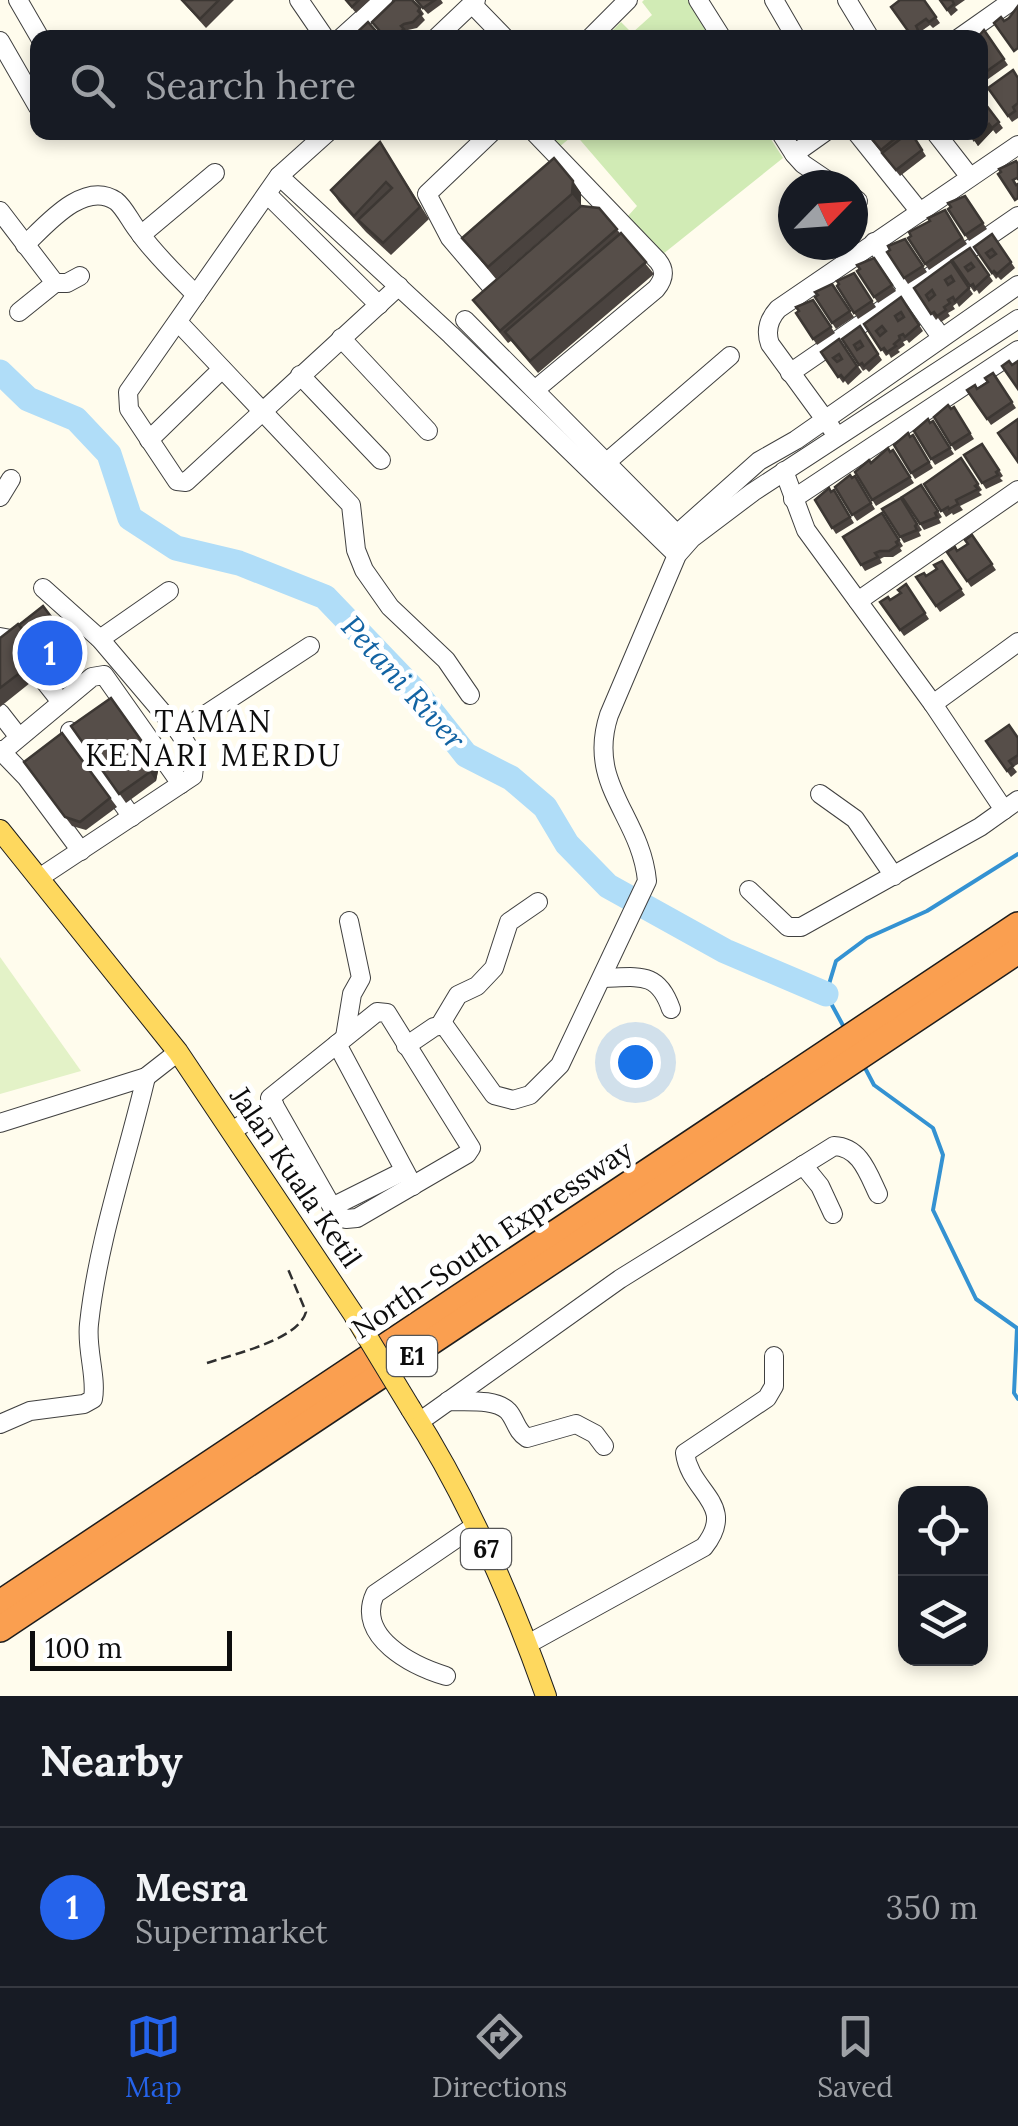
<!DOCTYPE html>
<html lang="en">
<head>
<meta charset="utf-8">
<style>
	:root { --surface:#171b24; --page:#242831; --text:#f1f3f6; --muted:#9ea1a6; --line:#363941; --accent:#2563eb }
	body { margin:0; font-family:Lora,serif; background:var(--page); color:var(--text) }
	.controls { position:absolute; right:30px; bottom:30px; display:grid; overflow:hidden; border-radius:20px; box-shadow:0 5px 15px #0003 }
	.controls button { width:90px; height:90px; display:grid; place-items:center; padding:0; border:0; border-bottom:2px solid var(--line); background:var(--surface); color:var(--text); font:50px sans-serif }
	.compass { position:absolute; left:778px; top:170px; width:90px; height:90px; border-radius:50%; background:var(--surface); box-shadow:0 5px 15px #0003; rotate:65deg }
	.scale { position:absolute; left:30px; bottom:25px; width:202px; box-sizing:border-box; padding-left:10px; border:5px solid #0d0d0d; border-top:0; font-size:28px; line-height:35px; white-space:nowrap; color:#0d0d0d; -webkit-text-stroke:8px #fff; paint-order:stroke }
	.you { position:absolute; left:635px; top:1062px; width:35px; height:35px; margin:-25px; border:8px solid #fff; border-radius:50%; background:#1a73e8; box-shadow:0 0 0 15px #1a73e833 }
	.badge { display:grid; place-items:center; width:65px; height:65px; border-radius:50%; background:var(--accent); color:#fff; font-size:32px; font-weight:700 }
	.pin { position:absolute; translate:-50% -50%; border:5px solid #fff; box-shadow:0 2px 10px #0006 }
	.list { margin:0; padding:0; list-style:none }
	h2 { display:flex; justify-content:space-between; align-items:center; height:130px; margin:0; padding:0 40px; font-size:42px }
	h2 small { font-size:32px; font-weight:400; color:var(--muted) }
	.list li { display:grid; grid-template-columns:65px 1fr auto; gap:30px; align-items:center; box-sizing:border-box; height:160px; padding:0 40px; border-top:2px solid var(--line) }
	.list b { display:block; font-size:38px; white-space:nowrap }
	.list p { margin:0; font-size:32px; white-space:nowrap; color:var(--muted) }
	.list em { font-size:32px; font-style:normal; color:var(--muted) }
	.icon { flex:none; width:55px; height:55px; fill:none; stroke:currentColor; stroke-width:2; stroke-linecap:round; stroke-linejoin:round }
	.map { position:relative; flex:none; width:1018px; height:1696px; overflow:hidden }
	.search { position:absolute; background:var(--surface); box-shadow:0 5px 15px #0003; left:30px; right:30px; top:30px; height:110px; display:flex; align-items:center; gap:25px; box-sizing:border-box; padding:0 35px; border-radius:20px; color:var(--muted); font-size:38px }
	.sheet { height:290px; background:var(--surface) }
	nav { display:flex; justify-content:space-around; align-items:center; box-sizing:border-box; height:140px; border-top:2px solid var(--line); background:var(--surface); font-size:28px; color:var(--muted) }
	nav a { display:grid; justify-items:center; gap:5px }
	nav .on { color:var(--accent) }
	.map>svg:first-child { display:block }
</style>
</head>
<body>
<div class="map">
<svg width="1018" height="1696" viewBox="0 0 1018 1696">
	<rect width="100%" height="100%" fill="#fffced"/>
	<g fill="#d1ebb5">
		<polygon points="644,0 688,0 710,37 605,38 621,22 632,33 652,15 642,2"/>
		<polygon points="545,133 767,133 783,158 663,254 628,216 637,206 575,134 559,147"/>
	</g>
	<polygon fill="#e3f2c7" points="0,957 81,1071 0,1094"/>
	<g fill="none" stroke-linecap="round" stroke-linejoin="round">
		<g stroke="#3492d2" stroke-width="4">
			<polyline points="846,1031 826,994 836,961 867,938 927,911 1018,854"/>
			<polyline points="864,1066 874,1085 933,1128 943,1155 933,1210 976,1299 1017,1328 1014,1393 1018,1399"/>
		</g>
		<polyline stroke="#b0ddf8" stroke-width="25" points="0,372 28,399 76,419 109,454 130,518 176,548 239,563 325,597 417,693 466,755 511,778 545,807 567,844 608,886 725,951 826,994"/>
		<g stroke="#404040" stroke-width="20">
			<g id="minor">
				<polyline points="18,0 40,38"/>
				<polyline points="299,0 325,38"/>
				<polyline points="698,0 722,38"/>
				<polyline points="774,0 796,38"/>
				<polyline points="847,0 870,38"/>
				<polyline points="472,4 505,38"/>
				<polyline points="341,38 383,0"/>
				<polyline points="436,38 476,0"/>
				<polyline points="590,38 628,0"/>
				<polyline points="959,38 1013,0"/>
				<polyline points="0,41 38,107"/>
				<polyline points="328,132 279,176 128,392 129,409 177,481 186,482 399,286"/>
				<polyline points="492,132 427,194 450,238 496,292"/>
				<path d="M534,132L658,261C666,271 664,279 656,289L536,389"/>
				<polyline points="780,132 794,154 825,132"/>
				<polyline points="856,132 920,212"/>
				<polyline points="935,132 970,177"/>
				<polyline points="794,154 803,164 834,185"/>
				<polyline points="279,176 451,335 677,555"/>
				<polyline points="267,194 379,305"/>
				<polyline points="853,197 858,201"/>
				<polyline points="0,211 55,283 67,283 80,276"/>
				<polyline points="141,235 215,173"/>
				<polyline points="874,242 941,337"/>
				<path d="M25,245C45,226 84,179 116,201C125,208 131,223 139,232C155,255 177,275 196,295"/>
				<polyline points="19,312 55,283"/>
				<polyline points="465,320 677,534 759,461 796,440 1018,285"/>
				<polyline points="179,323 351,505 356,550 364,570 390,607 446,660 470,695"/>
				<polyline points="341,338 428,431"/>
				<polyline points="790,373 1018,216"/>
				<polyline points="300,375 381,460"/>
				<path d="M832,429L770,344C765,330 769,319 778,309L1018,145"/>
				<polyline points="149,440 222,369"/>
				<polyline points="608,461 730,356"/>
				<polyline points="784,471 806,530 933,704 1004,810"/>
				<polyline points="0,497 11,479"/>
				<polyline points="793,499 1018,350"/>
				<polyline points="858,601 1018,490"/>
				<polyline points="0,637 11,639 61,702"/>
				<polyline points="100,639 169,591"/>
				<polyline points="933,704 1018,642"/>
				<polyline points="0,713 18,736"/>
				<polyline points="70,731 132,817"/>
				<polyline points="179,732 310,646"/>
				<polyline points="0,750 26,777 81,851"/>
				<polyline points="2,752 92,677 104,675 181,784"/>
				<polyline points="820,794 855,819 894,876"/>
				<polyline points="39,878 193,776 195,758 179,732 100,639 43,588"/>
				<polyline points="749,890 788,927 801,927 980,827 1018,800"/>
				<path d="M604,978C639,977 658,971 671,1009"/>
				<polygon points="377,1012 387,1013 471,1148 467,1154 357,1218 346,1219 336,1214 270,1098"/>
				<polyline points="440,1025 458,995 477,986 494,968 509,922 538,902"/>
				<polyline points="345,1037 352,994 361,978 349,921"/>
				<polyline points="337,1044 413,1186"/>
				<path d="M406,1046L434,1027L444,1025L494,1095L513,1100L530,1095L560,1065L647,881C641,816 586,785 609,715L677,555L692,538L753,492L1018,319"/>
				<polyline points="0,1123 146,1077 178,1052"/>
				<polyline points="232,1131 274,1104"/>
				<polyline points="803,1165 820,1186 833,1214"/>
				<polyline points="332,1207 404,1171"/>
				<path d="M448,1401C465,1402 495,1398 508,1411C516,1420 516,1431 527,1438L576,1424L595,1434L604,1446"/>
				<path d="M419,1422L620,1279L834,1146C860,1147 868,1173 878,1194"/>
				<path d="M0,1424L30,1411L84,1404L93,1399C97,1377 86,1349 89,1324C98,1240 127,1158 146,1077"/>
				<path d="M528,1644L704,1547C738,1504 690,1493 685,1453L767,1398L774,1386V1356"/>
				<path d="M446,1676C413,1666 355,1637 375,1594L476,1525"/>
			</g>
		</g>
		<g stroke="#1e1e1e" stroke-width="22">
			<g id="major">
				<polyline points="0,830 178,1052 354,1315"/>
				<path d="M411,1409C468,1498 511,1597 546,1696"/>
			</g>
		</g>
		<g stroke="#1e1e1e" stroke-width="28">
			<g id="highway">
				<polyline points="0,1603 1018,925"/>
				<polyline points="0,1629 1018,951"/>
			</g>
		</g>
		<path stroke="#2f2f2f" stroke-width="2.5" stroke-dasharray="10 5" stroke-linecap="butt" d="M207,1363C234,1354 298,1340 306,1312L288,1269"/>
		<use href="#minor" stroke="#fff" stroke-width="18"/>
		<use href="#major" stroke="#fed85e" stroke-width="20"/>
		<use href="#highway" stroke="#fa9f50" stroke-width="25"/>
		<g stroke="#1e1e1e" stroke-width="22" stroke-linecap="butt">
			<polyline id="major-bridge" points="354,1315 411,1409"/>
		</g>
		<use href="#major-bridge" stroke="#fed85e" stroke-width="20"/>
	</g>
	<g fill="#4a433f">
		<polygon points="181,0 234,0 206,28"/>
		<polygon points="345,0 370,0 356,13"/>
		<polygon points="415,0 441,0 443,3 428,14"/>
		<polygon points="924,0 940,23 933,28 930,25 920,32 923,36 920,38 913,38 891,7"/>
		<polygon points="940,0 965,0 955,7 958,10 951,16"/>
		<polygon points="420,8 424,14 422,16 425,20 417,28 408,30 406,32 408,35 405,38 385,38 372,22"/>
		<polygon points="984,30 1008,65 984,82 980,78 980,38"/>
		<polygon points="1018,78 1018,118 1012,122 988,88"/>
		<polygon points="980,97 1003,128 996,134 993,130 978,146 969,132"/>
		<polygon points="865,132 909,132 910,135 912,134 926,156 900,176"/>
		<polygon points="380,142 429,219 391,255 366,232 339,202 331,190"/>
		<polygon points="554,158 581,193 581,205 496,279 462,238"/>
		<polygon points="965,196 987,229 969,241 948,209"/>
		<polygon points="599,208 654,274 538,373 511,341 508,343 473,300"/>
		<polygon points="945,210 967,244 929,270 908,238"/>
		<polygon points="992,234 1015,268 1001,280 998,277 996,279 974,247"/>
		<polygon points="905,239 927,272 908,284 887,252"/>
		<polygon points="970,248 993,281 979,294 977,290 974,292 952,260"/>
		<polygon points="874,258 896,291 878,303 857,271"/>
		<polygon points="951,261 973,294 959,307 957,303 953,306 955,309 948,313 950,316 941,322 938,318 936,320 914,288"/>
		<polygon points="854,273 876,307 858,319 837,286"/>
		<polygon points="832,284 854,317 836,329 815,297"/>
		<polygon points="901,297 923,331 909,343 907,340 903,342 905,345 898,350 900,352 891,358 889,354 886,356 864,324"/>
		<polygon points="813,300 835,333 817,345 796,313"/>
		<polygon points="860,326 882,360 869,372 866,369 863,371 842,339"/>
		<polygon points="839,339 862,372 848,385 845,381 843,383 821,352"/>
		<polygon points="993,373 1016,408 991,425 967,390 977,389 988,382"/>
		<polygon points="954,407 974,439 955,451 934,417"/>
		<polygon points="933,421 954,454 935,465 914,431"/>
		<polygon points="913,435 933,468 915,479 894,445"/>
		<polygon points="982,444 1003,476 1000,478 1003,481 986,489 964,455"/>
		<polygon points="893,450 914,483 876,506 855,472"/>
		<polygon points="961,458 982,490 979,492 982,495 960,506 963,510 953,515 952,513 946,517 924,484"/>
		<polygon points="855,476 875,509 857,521 835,487"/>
		<polygon points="921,485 942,517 939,519 941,523 924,530 902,497"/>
		<polygon points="834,490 854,523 836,534 815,500"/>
		<polygon points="901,498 922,530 919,532 921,536 904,543 882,509"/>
		<polygon points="882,513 903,546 900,548 902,551 893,557 884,557 880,559 882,563 865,571 843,537"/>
		<polygon points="972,535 996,570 971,587 947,552 957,551 968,544"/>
		<polygon points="942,561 965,595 940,612 916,577 926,576 937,569"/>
		<polygon points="906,584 929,619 904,636 880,602 890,600 901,593"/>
		<polygon points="43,606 76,651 53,670 50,667 0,707 0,638"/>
		<polygon points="71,726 159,766 156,781 126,803"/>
		<polygon points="62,733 117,807 86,830 72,826 24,762"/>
		<polygon points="1018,738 1018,764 1013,767 1017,772 1011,777 986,741"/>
	</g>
	<g fill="#3c3733">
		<polygon points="989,124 993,130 978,146 974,140"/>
		<polygon points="573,181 581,193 581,205 572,194"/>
		<polygon points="153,757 159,766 156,781 150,772"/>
	</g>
	<g fill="#564e49" stroke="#3c3733" stroke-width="2.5" fill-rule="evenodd">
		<polygon points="182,0 219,0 200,19"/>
		<polygon points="346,0 359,0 352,7"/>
		<polygon points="395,0 412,0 420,8 418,11 421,14 413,22 404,24 401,26 404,29 392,38 386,38 372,22"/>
		<polygon points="416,0 435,0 423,8"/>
		<polygon points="900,0 924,0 936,17 929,22 926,19 916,26 918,30 911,35 891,7"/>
		<polygon points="940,0 952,0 954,4 947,10"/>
		<polygon points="1018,6 1018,48 1014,51 994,23 1001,17 1004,21 1009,18"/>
		<polygon points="368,22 382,38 352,37"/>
		<polygon points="984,30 1004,59 980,76 980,38 977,38"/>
		<polygon points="1013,70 1018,78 1018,103 1013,107 1015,111 1008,116 988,88"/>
		<polygon points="980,97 999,122 992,128 989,124 974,140 969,132 980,132"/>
		<polygon points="885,132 887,135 890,132 903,132 881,150 867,133"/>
		<polygon points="907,134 909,136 912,134 922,150 896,170 882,153"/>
		<polygon points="380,142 420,207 383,243 358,220 392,188 386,182 354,216 331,190"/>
		<polygon points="554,158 573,181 572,194 488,267 462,238"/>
		<polygon points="1016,161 1018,164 1018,179 1017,178 1013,180 1016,185 1018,184 1018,198 1015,200 998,174 1001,172 999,169"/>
		<polygon points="965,196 983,223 965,235 948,209 951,207 948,203"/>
		<polygon points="581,206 599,208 617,229 500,331 473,300"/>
		<polygon points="945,210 962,238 925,264 908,238 911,236 909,232 930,221 928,218"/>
		<polygon points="621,233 646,262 530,361 505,332"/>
		<path d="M992,234L1011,262L997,274L994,271L992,273L974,247ZM992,249L996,254L990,258L986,253Z"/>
		<polygon points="905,239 923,266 904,278 887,252 890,250 888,246"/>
		<path d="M970,248L989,275L975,288L973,284L970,286L952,260ZM971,263L974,267L968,271L965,267Z"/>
		<polygon points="874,258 892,285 874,297 857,271 860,269 857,265"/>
		<path d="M951,261L969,288L955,301L953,297L948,300L950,303L944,307L946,310L937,316L934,312L931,314L914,288ZM951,276L954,281L948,285L945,280ZM932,290L935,295L929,300L926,295Z"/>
		<polygon points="854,273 872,301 854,313 837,286 839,284 837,281"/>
		<polygon points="832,284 850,311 832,323 815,297 818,295 815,292"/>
		<path d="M901,297L919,325L905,337L903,334L899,336L900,339L894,344L896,346L887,352L884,348L881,350L864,324ZM901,312L904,317L898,321L895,316ZM882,326L886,331L880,336L876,331Z"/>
		<polygon points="813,300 831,327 813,339 796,313 799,311 796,307"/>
		<path d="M860,326L878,354L864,366L862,363L859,365L842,339ZM860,341L863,346L857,350L854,345Z"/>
		<path d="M839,339L857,366L844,379L841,375L838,377L821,352ZM839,354L842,359L837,362L833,358Z"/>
		<polygon points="1009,361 1012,365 1018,361 1018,389 1002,366"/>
		<polygon points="993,373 1012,402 987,419 967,390 975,385 977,389 988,382 985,378"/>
		<polygon points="948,405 951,409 954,407 970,433 951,445 934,417"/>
		<polygon points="928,419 930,423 933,421 950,448 931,459 914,431"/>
		<polygon points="1018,419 1018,462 998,433"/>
		<polygon points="908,433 910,437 913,435 929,462 911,473 894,445"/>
		<polygon points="982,444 999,470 996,472 998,475 982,483 964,455"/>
		<polygon points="888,448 890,452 893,450 910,477 872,500 855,472 869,460 871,463"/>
		<polygon points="961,458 978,484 975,486 978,489 956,500 958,504 949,509 948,507 941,511 924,484"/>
		<polygon points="850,475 852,478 855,476 871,503 852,515 835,487"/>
		<polygon points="921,485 938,511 935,513 937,517 920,524 902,497"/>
		<polygon points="829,488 831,492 834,490 850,517 832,528 815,500"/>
		<polygon points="901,498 917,524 915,526 917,530 900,537 882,509"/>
		<polygon points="882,513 899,540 896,542 898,545 889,551 880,551 875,553 878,557 861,565 843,537"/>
		<polygon points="972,535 992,564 967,581 947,552 955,547 957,551 968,544 965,540"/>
		<polygon points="942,561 961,589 936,606 916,577 924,573 926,576 937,569 934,565"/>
		<polygon points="906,584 925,613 900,630 880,602 888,597 890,600 901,593 898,590"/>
		<polygon points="43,606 70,642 46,661 19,625"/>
		<polygon points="18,624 42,656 0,688 0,638"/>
		<polygon points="111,698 153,757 150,772 119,794 71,726"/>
		<polygon points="1009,725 1018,738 1018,755 1009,761 1013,766 1007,771 986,741"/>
		<polygon points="62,733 110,798 80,822 65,817 24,762"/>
	</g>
	<g text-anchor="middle" stroke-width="10" stroke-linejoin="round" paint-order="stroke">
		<g fill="#fff" stroke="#565656" stroke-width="2.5">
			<rect x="387" y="1336" width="50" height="40" rx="8"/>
			<rect x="461" y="1529" width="50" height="40" rx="8"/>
		</g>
		<g font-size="25" font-weight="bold" fill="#0d0d0d">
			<text x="412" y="1365">E1</text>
			<text x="486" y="1558">67</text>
		</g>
		<g font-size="28" fill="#0d0d0d" stroke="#fff">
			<text transform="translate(296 1177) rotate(56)" y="10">Jalan Kuala Ketil</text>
			<text transform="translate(492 1239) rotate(-34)" y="10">North–South Expressway</text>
		</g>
		<g font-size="30" font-style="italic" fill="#1263a3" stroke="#fff">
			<text transform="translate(403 683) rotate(48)" y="10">Petani River</text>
		</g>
		<g font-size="30" letter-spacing="2.5" fill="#0d0d0d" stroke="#fff">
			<text x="214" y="732">TAMAN<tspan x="214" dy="34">KENARI MERDU</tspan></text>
		</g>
	</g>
</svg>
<div class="controls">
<button><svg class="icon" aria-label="locate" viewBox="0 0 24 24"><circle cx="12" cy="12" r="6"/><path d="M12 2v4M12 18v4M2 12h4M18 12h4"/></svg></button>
<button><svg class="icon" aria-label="layers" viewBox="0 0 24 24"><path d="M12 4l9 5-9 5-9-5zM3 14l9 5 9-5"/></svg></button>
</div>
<svg class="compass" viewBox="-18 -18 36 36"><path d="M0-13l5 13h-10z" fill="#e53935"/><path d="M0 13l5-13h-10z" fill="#9ea1a6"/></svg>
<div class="scale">100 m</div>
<div class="you"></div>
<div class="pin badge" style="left:50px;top:653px">1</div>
<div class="search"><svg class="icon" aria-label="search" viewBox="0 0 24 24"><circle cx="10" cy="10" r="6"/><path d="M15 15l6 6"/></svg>Search here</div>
</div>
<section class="sheet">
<h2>Nearby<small></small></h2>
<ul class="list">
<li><span class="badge">1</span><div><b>Mesra</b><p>Supermarket</p></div><em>350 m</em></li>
</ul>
</section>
<nav>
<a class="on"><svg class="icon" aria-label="map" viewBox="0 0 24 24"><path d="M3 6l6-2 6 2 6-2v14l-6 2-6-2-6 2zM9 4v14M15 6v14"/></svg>Map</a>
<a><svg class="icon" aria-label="directions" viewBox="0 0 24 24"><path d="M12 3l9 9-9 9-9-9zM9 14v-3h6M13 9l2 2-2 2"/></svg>Directions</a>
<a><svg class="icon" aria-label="saved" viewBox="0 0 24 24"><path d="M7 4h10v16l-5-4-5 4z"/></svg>Saved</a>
</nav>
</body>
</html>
